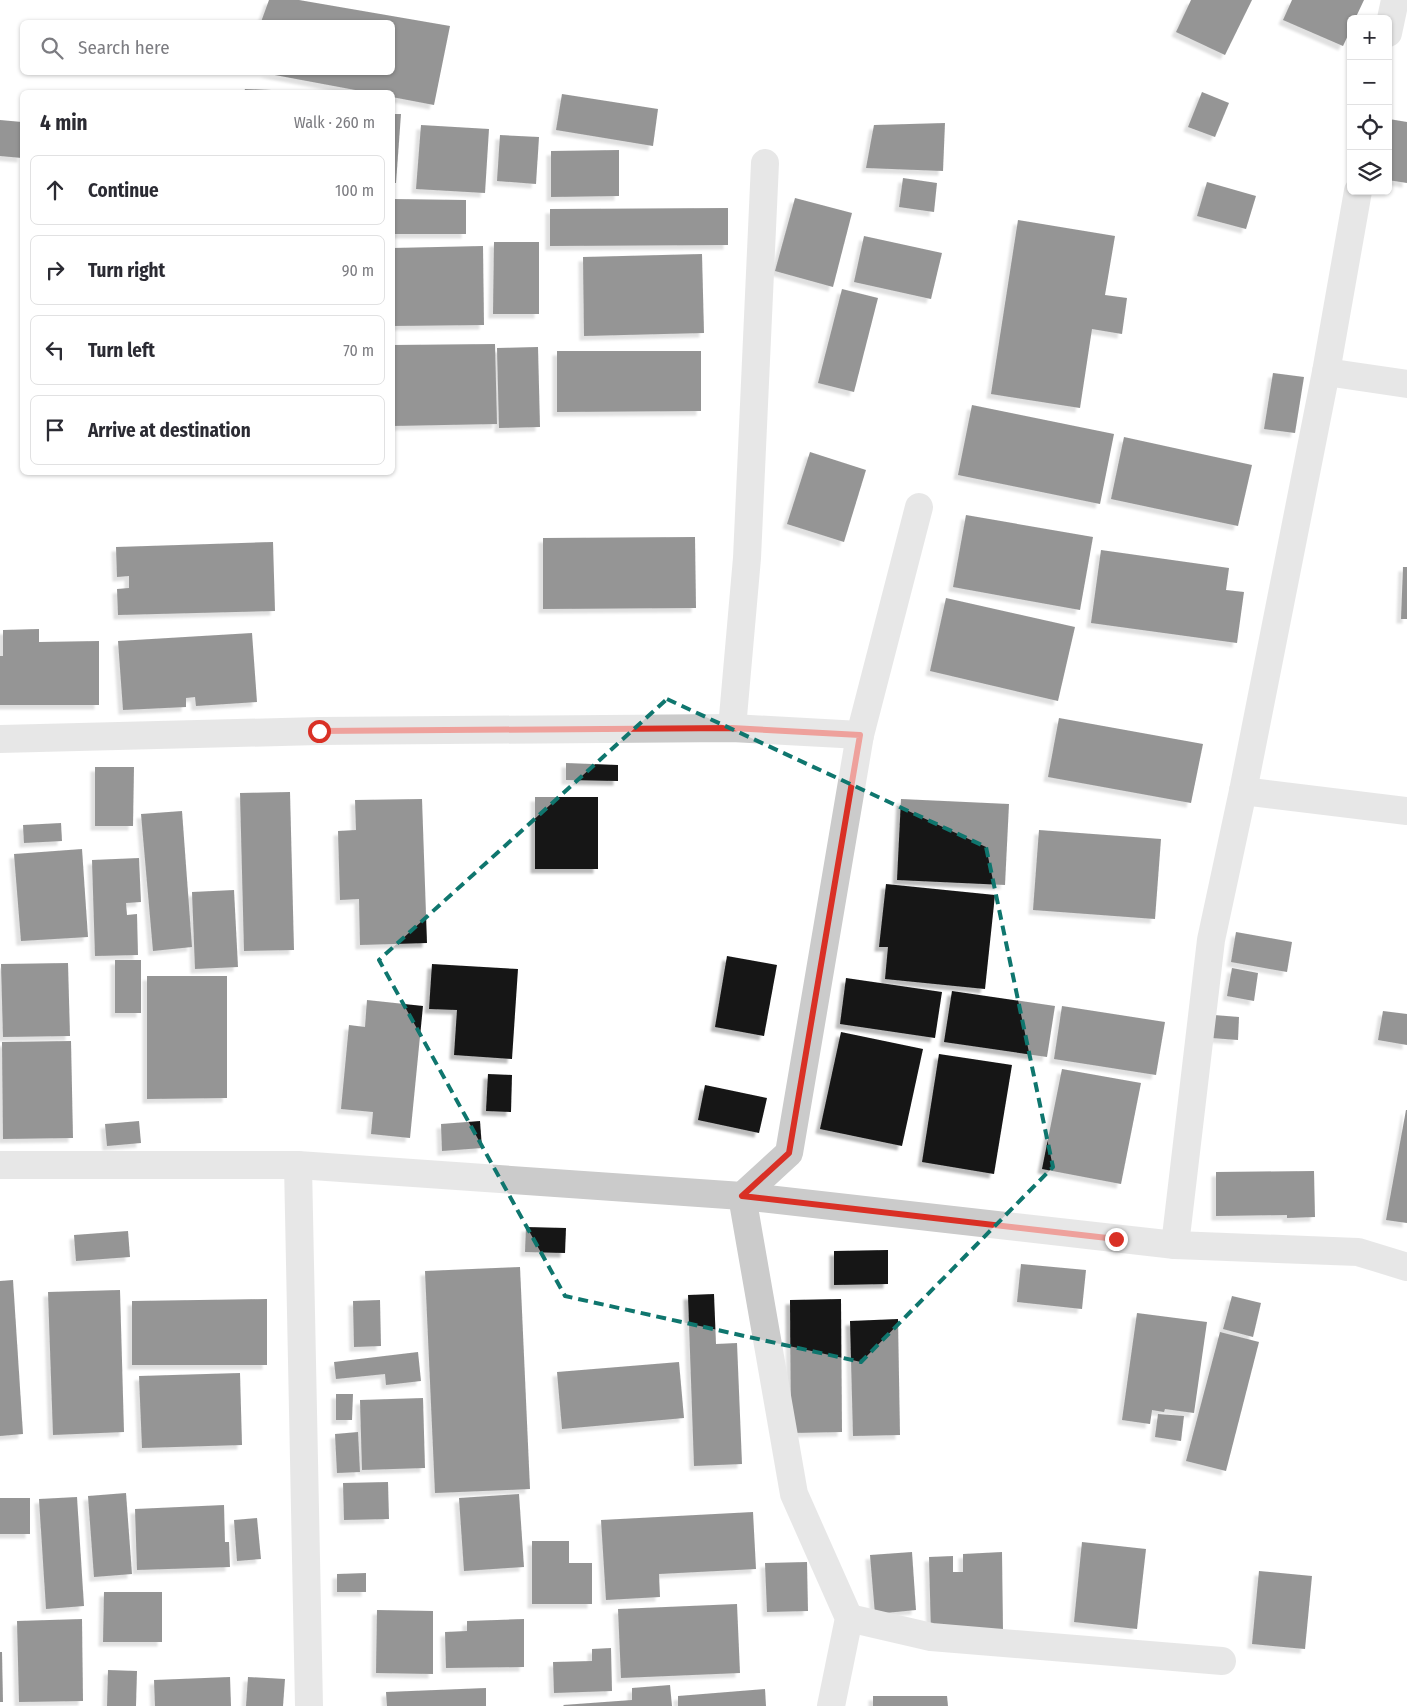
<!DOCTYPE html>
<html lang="en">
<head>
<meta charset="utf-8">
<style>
	:root { --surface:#fff; --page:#f7f7f7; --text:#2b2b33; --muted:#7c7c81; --line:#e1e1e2 }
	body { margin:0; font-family:"Fira Sans Condensed",sans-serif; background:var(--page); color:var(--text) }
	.controls { position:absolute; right:15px; top:15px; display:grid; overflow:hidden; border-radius:8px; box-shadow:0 1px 4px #0004 }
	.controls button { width:45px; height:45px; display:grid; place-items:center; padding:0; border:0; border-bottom:1px solid var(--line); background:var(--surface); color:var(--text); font:25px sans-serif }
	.stop { position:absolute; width:15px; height:15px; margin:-11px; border:4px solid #d93025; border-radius:50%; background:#fff }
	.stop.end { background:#d93025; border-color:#fff; box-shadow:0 1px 5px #0008 }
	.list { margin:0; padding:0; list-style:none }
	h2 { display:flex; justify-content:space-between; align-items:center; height:65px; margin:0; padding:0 20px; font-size:21px }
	h2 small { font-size:16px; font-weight:400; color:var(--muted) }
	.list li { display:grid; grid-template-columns:32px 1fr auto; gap:15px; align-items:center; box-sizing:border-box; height:70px; margin:0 10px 10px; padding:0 10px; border:1px solid var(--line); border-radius:8px }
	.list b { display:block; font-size:19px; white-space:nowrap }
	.list em { font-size:16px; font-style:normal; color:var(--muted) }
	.icon { flex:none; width:28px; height:28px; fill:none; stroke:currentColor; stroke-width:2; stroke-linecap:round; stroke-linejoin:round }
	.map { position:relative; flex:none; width:1407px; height:1706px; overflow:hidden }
	.search { position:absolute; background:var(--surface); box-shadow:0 1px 4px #0004; left:20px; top:20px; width:375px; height:55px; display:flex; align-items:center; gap:12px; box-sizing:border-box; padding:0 18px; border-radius:8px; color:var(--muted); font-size:19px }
	.panel { position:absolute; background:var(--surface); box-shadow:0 1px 4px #0004; left:20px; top:90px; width:375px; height:385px; border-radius:8px }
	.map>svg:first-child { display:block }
</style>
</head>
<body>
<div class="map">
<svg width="1407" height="1706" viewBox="0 0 1407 1706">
	<defs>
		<filter id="shadow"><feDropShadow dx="-4.5" dy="4.5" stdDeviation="1" flood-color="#0004"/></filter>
	</defs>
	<rect width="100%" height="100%" fill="#fff"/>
	<g fill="#151515" filter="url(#shadow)">
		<polygon points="269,0 299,0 450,26 434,105 392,97 392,92 366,92 264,73 392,72 392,22 261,22"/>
		<polygon points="1191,0 1252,0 1225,55 1176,32"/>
		<polygon points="1292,0 1364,0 1355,19 1351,19 1351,29 1343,46 1283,20"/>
		<polygon points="245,89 295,91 295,92 244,92"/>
		<polygon points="1202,92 1229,103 1215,137 1188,127"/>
		<polygon points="562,94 658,109 653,146 556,130"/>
		<polygon points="392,114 401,114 396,183 392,183"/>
		<polygon points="1389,119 1407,122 1407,183 1388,180"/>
		<polygon points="0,120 22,122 22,158 0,156"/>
		<polygon points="945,123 943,171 866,168 874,125"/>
		<polygon points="421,125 489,129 485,193 416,189"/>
		<polygon points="500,135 539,137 536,184 497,181"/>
		<polygon points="619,150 619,196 551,197 551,151"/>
		<polygon points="903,178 937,183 934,212 899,207"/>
		<polygon points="1207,182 1256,196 1246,229 1197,216"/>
		<polygon points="795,198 852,213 833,287 775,271"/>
		<polygon points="393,199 466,200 466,234 392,234"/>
		<polygon points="728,208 728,245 550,246 550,209"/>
		<polygon points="1018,220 1115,236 1105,295 1127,298 1122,334 1092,329 1080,408 991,394"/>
		<polygon points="864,236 942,253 931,299 854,282"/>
		<polygon points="494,242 539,242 539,314 493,314"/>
		<polygon points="483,246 484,325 392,326 392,248"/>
		<polygon points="702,254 704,333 584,336 583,257"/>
		<polygon points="842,289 878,298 854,392 818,383"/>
		<polygon points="495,344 497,424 392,426 392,345"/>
		<polygon points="538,347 540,427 499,428 497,348"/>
		<polygon points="557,351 701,351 701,411 557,412"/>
		<polygon points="1273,373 1304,377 1295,433 1264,429"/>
		<polygon points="972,405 1114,434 1100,504 958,475"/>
		<polygon points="1124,437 1252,465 1238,526 1111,499"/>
		<polygon points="810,452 866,470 844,542 787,524"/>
		<polygon points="966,515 1093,537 1080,610 953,587"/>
		<polygon points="695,537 696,608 543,609 543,538"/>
		<polygon points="273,542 275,611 118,615 117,589 129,588 129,576 117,577 116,547"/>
		<polygon points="1101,550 1229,568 1226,590 1244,592 1237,643 1091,623"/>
		<polygon points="1403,567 1407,567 1407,619 1401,619"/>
		<polygon points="946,598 1075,627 1058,701 930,671"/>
		<polygon points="39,629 39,642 99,641 99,705 0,705 0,656 3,656 3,630"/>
		<polygon points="252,633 257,702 196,706 195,697 186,698 186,707 123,710 118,641"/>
		<polygon points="1059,718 1203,744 1191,803 1048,777"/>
		<polygon points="566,763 618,765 618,781 566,780"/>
		<polygon points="95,767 134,767 133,826 95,826"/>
		<polygon points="290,792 294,950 244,951 240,793"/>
		<rect x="535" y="797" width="63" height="72"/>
		<polygon points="422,799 427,943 360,945 359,899 340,900 338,831 356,830 355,800"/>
		<polygon points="901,799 1009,804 1005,885 897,880"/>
		<polygon points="182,811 192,947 153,951 141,814"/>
		<polygon points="61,823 62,841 24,843 23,825"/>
		<polygon points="1039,830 1161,839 1155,919 1033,910"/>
		<polygon points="82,849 88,937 21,941 14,854"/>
		<polygon points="139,858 141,902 126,903 127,915 137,914 138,955 95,956 92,860"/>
		<polygon points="886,884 995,895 985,989 885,979 888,947 879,947"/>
		<polygon points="234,890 238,967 195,969 192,892"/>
		<polygon points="1236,932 1292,942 1287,972 1231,962"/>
		<polygon points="727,956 777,965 764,1036 715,1027"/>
		<rect x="115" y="960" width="26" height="53"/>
		<polygon points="68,963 70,1036 3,1037 1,964"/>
		<polygon points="432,964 518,969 512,1059 454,1055 457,1010 429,1009"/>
		<polygon points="1232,968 1258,973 1254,1001 1227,996"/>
		<polygon points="147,976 227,976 227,1098 147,1099"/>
		<polygon points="846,978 942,992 935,1038 840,1024"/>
		<polygon points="952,991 1055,1006 1047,1057 944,1042"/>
		<polygon points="367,1000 423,1006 410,1138 371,1134 373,1112 341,1109 349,1025 365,1027"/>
		<polygon points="1062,1006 1165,1022 1156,1075 1054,1059"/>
		<polygon points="1383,1011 1407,1014 1407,1045 1378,1040"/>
		<polygon points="1214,1015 1239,1017 1238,1040 1212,1038"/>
		<polygon points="841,1032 923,1049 902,1146 820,1129"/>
		<polygon points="71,1041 73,1138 3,1139 2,1042"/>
		<polygon points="939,1054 1012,1065 994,1174 922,1162"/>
		<polygon points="1062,1069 1141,1083 1121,1184 1042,1169"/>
		<polygon points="488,1074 512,1075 511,1112 486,1111"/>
		<polygon points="705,1085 767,1098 759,1133 698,1120"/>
		<polygon points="1406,1110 1407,1110 1407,1223 1386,1220"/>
		<polygon points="139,1121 141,1143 107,1146 105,1124"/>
		<polygon points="480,1121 482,1148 442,1151 441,1124"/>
		<polygon points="1314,1171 1315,1217 1287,1218 1287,1215 1216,1216 1216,1172"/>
		<polygon points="526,1227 566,1228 565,1253 525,1252"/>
		<polygon points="128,1231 130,1257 76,1261 74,1235"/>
		<polygon points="888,1250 888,1284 834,1285 834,1251"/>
		<polygon points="1021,1264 1086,1270 1082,1309 1017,1302"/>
		<polygon points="520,1267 530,1489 435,1493 425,1271"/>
		<polygon points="13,1280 23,1434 0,1436 0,1281"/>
		<polygon points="120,1290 124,1432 53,1435 48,1292"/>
		<polygon points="714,1294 716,1344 737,1343 742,1464 694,1466 688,1295"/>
		<polygon points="1232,1296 1261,1303 1253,1337 1223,1329"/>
		<polygon points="267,1299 267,1365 132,1365 132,1301"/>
		<polygon points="841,1299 842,1432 791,1433 790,1300"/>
		<polygon points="380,1300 381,1346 354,1347 353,1301"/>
		<polygon points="1137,1313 1207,1322 1194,1413 1165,1409 1164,1412 1152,1410 1150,1424 1122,1420"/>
		<polygon points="898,1319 900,1435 853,1436 850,1321"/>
		<polygon points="1220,1332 1259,1342 1226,1471 1186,1461"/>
		<polygon points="418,1352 421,1381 386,1385 385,1374 336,1379 334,1362"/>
		<polygon points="679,1362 684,1418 562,1429 557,1372"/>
		<polygon points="240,1373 242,1445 142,1448 139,1376"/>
		<polygon points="336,1394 353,1394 352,1420 336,1420"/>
		<polygon points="423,1398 425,1468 362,1470 360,1400"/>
		<polygon points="1158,1414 1184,1416 1181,1441 1155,1437"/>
		<polygon points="358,1432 360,1472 337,1473 335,1434"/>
		<polygon points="388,1482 389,1519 344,1520 343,1483"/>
		<polygon points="126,1493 132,1574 94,1577 88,1496"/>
		<polygon points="519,1494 524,1567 464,1571 459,1498"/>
		<polygon points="77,1497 84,1606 46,1609 39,1499"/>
		<rect x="0" y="1498" width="30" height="36"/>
		<polygon points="224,1505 225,1542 229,1542 230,1567 137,1570 135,1509"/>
		<polygon points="753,1512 756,1569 659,1574 660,1597 606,1600 601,1520"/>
		<polygon points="257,1518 261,1559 237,1561 234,1520"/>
		<polygon points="532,1541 569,1541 569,1563 592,1563 592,1604 532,1604"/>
		<polygon points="1082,1542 1146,1549 1137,1629 1074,1622"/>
		<polygon points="912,1552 916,1610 875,1614 870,1555"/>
		<polygon points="1002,1552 1003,1631 931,1633 929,1557 953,1556 953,1572 963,1572 963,1554"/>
		<polygon points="807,1562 808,1611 767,1612 765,1563"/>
		<polygon points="1259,1571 1312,1576 1305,1649 1252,1644"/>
		<polygon points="366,1573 366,1592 337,1592 337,1574"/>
		<polygon points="104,1592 162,1592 162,1642 103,1642"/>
		<polygon points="737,1604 740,1673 621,1678 618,1609"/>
		<polygon points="377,1610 433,1611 433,1674 376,1673"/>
		<polygon points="82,1619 83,1701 19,1702 17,1621"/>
		<polygon points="524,1619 524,1667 446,1668 445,1632 467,1631 467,1621"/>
		<polygon points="611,1648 612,1691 554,1693 553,1662 592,1661 592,1649"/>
		<polygon points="0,1652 2,1652 3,1702 0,1702"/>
		<polygon points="108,1670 137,1671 136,1706 107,1706"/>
		<polygon points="230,1677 231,1706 155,1706 154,1680"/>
		<polygon points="248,1677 285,1679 283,1706 246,1706"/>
		<polygon points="670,1685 672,1706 564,1706 563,1705 632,1700 632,1688"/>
		<polygon points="486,1688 486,1706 387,1706 386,1692"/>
		<polygon points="765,1689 766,1706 678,1706 678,1696"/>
		<polygon points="873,1696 947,1696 948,1706 873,1706"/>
	</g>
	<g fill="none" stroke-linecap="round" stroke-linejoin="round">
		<g stroke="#cbcbcb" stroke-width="28">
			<polyline points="1388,33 1395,0"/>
			<polyline points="1326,372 1407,384"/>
			<polyline points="732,728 747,558 765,163"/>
			<polyline points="0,739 319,731 732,728 860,735"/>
			<polyline points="1243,791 1407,811"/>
			<polyline points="0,1165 298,1165 742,1196 1175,1245 1358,1252 1407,1267"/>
			<polyline points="298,1165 309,1706"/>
			<polyline points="1175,1245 1211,940 1243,791 1326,372 1358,191"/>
			<polyline points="849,1618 931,1637 1222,1661"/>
			<polyline points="831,1706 849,1618 794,1494 742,1196 789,1153 860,735 919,507"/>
		</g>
	</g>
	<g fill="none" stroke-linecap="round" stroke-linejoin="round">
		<polyline stroke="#d93025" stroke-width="6" points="319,731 732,728 860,735 789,1153 742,1196 1116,1239"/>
	</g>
	<path d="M0 0H1407V1706H0ZM667,699L986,847L1053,1167L861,1362L565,1296L379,960Z" fill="#fff" fill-opacity=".55" fill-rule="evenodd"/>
	<path fill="none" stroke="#0f766e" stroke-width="4" stroke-dasharray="10 6" stroke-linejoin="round" d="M667,699L986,847L1053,1167L861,1362L565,1296L379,960Z"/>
</svg>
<div class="controls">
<button>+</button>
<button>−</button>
<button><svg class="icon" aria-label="locate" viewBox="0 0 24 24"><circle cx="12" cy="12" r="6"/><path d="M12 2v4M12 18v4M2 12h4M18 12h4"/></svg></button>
<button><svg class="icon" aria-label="layers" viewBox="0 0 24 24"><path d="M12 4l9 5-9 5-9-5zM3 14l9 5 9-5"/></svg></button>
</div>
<div class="stop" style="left:319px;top:731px"></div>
<div class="stop end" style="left:1116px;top:1239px"></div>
<div class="search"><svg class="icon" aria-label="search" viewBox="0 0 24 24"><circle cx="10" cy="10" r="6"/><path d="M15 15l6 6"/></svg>Search here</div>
<section class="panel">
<h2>4 min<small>Walk · 260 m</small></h2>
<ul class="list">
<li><svg class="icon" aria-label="ahead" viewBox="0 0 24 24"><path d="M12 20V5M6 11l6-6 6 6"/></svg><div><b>Continue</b></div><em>100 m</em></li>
<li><svg class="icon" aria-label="right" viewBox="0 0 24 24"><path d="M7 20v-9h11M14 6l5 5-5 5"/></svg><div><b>Turn right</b></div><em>90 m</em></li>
<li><svg class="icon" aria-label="left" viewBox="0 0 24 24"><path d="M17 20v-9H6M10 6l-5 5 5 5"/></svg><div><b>Turn left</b></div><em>70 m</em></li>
<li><svg class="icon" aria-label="arrive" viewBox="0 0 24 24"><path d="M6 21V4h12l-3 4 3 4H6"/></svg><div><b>Arrive at destination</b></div></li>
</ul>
</section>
</div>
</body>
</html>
